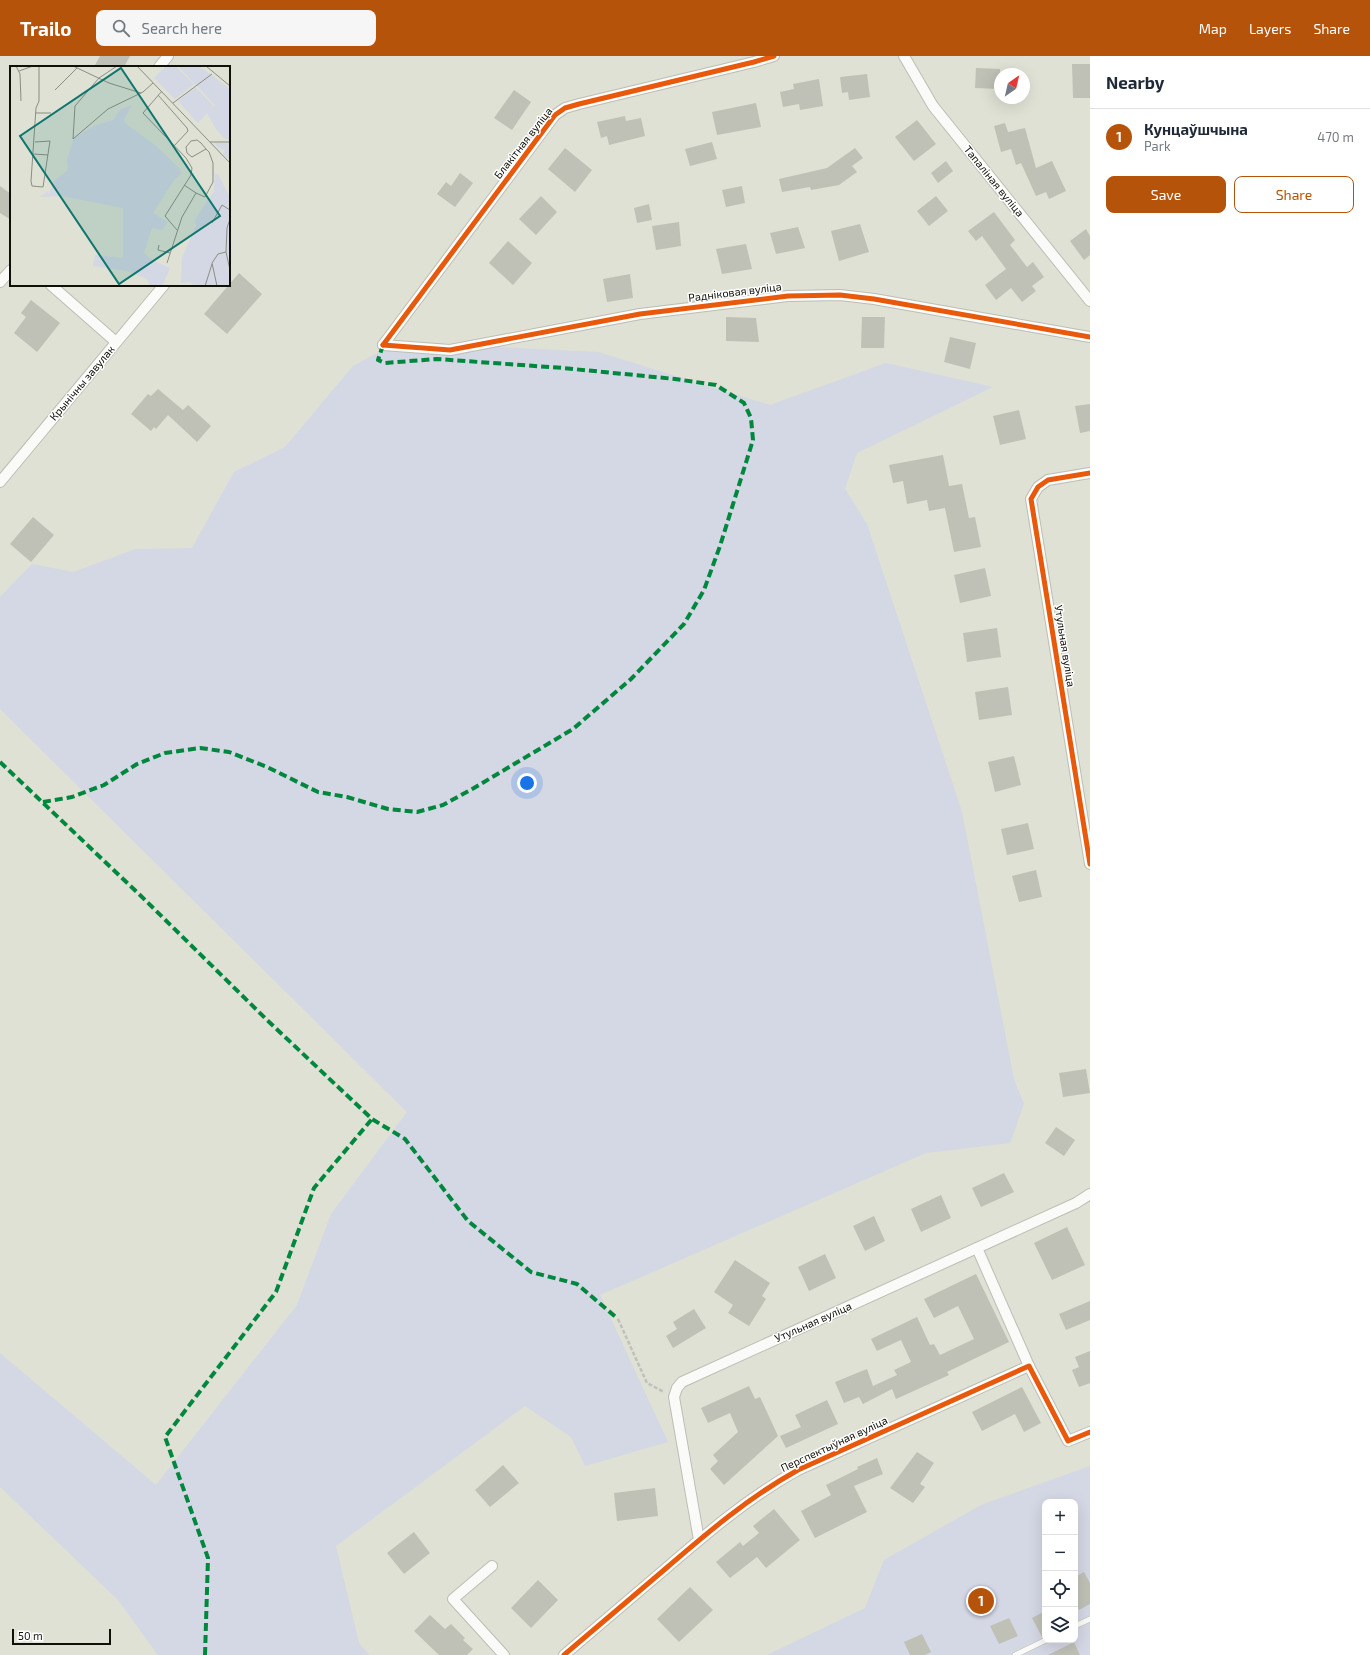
<!DOCTYPE html>
<html lang="en">
<head>
<meta charset="utf-8">
<style>
	:root { --surface:#fff; --page:#f6f6f7; --text:#1f2937; --muted:#747a83; --line:#e0e1e3; --accent:#b45309 }
	body { margin:0; font-family:"Exo 2",sans-serif; background:var(--page); color:var(--text) }
	.controls { position:absolute; right:12px; bottom:12px; display:grid; overflow:hidden; border-radius:8px; box-shadow:0 4px 16px #0002 }
	.controls button { width:36px; height:36px; display:grid; place-items:center; padding:0; border:0; border-bottom:1px solid var(--line); background:var(--surface); color:var(--text); font:20px sans-serif }
	.compass { position:absolute; left:994px; top:12px; width:36px; height:36px; border-radius:50%; background:var(--surface); box-shadow:0 4px 16px #0002; rotate:34deg }
	.scale { position:absolute; left:12px; bottom:10px; width:99px; box-sizing:border-box; padding-left:4px; border:2px solid #0f1109; border-top:0; font-size:11px; line-height:14px; white-space:nowrap; color:#0f1109; -webkit-text-stroke:3px #fff; paint-order:stroke }
	.you { position:absolute; left:527px; top:727px; width:14px; height:14px; margin:-10px; border:3px solid #fff; border-radius:50%; background:#1a73e8; box-shadow:0 0 0 6px #1a73e833 }
	.badge { display:grid; place-items:center; width:26px; height:26px; border-radius:50%; background:var(--accent); color:#fff; font-size:13px; font-weight:700 }
	.pin { position:absolute; translate:-50% -50%; border:2px solid #fff; box-shadow:0 1px 4px #0006 }
	.list { margin:0; padding:0; list-style:none }
	h2 { display:flex; justify-content:space-between; align-items:center; height:52px; margin:0; padding:0 16px; font-size:17px }
	h2 small { font-size:13px; font-weight:400; color:var(--muted) }
	.list li { display:grid; grid-template-columns:26px 1fr auto; gap:12px; align-items:center; box-sizing:border-box; height:56px; padding:0 16px; border-top:1px solid var(--line) }
	.list b { display:block; font-size:15px; white-space:nowrap }
	.list p { margin:0; font-size:13px; white-space:nowrap; color:var(--muted) }
	.list em { font-size:13px; font-style:normal; color:var(--muted) }
	.actions { display:flex; gap:8px; padding:12px 16px }
	.actions a { flex:1; padding:9px 0; border:1px solid var(--accent); border-radius:8px; text-align:center; font-size:14px; color:var(--accent) }
	.actions .main { background:var(--accent); color:#fff }
	.icon { flex:none; width:22px; height:22px; fill:none; stroke:currentColor; stroke-width:2; stroke-linecap:round; stroke-linejoin:round }
	.map { position:relative; flex:none; width:1090px; height:1599px; overflow:hidden }
	header { display:flex; align-items:center; gap:24px; box-sizing:border-box; height:56px; padding:0 20px; background:var(--accent); color:#fff }
	header strong { font-size:19px }
	nav { display:flex; gap:22px; margin-inline-start:auto; font-size:14px }
	.search { width:280px; height:36px; background:var(--page); display:flex; align-items:center; gap:10px; box-sizing:border-box; padding:0 14px; border-radius:8px; color:var(--muted); font-size:15px }
	main { display:flex }
	aside { flex:1; background:var(--surface) }
	.map>svg:first-child { display:block }
</style>
</head>
<body>
<header>
<strong>Trailo</strong>
<div class="search"><svg class="icon" aria-label="search" viewBox="0 0 24 24"><circle cx="10" cy="10" r="6"/><path d="M15 15l6 6"/></svg>Search here</div>
<nav><a>Map</a><a>Layers</a><a>Share</a></nav>
</header>
<main>
<div class="map">
<svg width="1090" height="1599" viewBox="0 0 1090 1599">
	<rect width="100%" height="100%" fill="#dee1d4"/>
	<g fill="#d4d7e4" fill-rule="evenodd">
		<polygon points="398,286 598,296 770,349 886,307 993,331 857,397 845,433 867,468 962,756 1014,1023 1024,1048 1010,1087 926,1097 600,1239 668,1386 585,1410 571,1381 525,1350 336,1490 359,1587 369,1599 158,1599 118,1544 0,1431 0,1297 156,1429 297,1249 331,1158 407,1056 0,653 0,541 32,508 73,516 136,493 192,492 234,416 285,391 353,310"/>
		<path d="M1090,1410V1599H767L865,1552L884,1504L981,1449ZM1045,1446H1075V1584H1045Z"/>
	</g>
	<g fill="#bfc1b7">
		<polygon points="100,0 130,0 124,11 94,11"/>
		<polygon points="1072,8 1090,8 1090,42 1073,42"/>
		<polygon points="976,12 1000,13 1000,33 975,32"/>
		<polygon points="867,18 870,41 849,44 848,36 842,37 840,21"/>
		<polygon points="819,23 823,50 800,54 799,48 783,51 780,36 794,33 793,28"/>
		<polygon points="514,34 531,46 512,74 494,62"/>
		<polygon points="756,47 761,71 717,79 712,56"/>
		<polygon points="625,60 626,65 641,62 645,80 609,89 607,80 601,82 597,66"/>
		<polygon points="917,64 936,88 914,105 895,81"/>
		<polygon points="1005,67 1008,76 1025,72 1036,112 1052,105 1066,135 1049,143 1046,136 1036,140 1021,107 1016,109 1011,93 1001,96 994,70"/>
		<polygon points="712,86 717,103 690,110 685,93"/>
		<polygon points="565,92 592,114 575,136 548,113"/>
		<polygon points="855,92 863,102 852,110 857,116 839,129 811,134 810,131 782,136 779,123 827,112"/>
		<polygon points="946,105 953,115 938,127 931,117"/>
		<polygon points="460,117 473,127 455,151 437,138 446,126 451,130"/>
		<polygon points="0,130 11,138 11,164 0,157"/>
		<polygon points="742,130 745,147 726,151 722,134"/>
		<polygon points="541,140 557,156 536,179 519,163"/>
		<polygon points="936,140 948,155 929,170 917,155"/>
		<polygon points="649,148 652,164 637,167 634,152"/>
		<polygon points="994,156 1015,184 1010,189 1027,211 1033,206 1044,221 1032,230 1036,235 1022,246 1011,232 996,244 985,229 1006,213 982,180 976,185 968,175"/>
		<polygon points="679,166 681,190 656,194 652,170"/>
		<polygon points="860,168 869,196 839,205 831,175"/>
		<polygon points="798,171 805,192 776,198 770,177"/>
		<polygon points="1086,173 1090,180 1090,199 1084,204 1070,185"/>
		<polygon points="508,185 532,207 513,229 489,207"/>
		<polygon points="746,188 752,213 722,218 716,193"/>
		<polygon points="239,217 262,238 227,278 204,258"/>
		<polygon points="630,218 633,242 607,246 603,223"/>
		<polygon points="31,244 60,267 37,296 14,277 26,261 21,257"/>
		<polygon points="726,261 756,262 759,286 726,285"/>
		<polygon points="862,261 885,261 884,292 861,292"/>
		<polygon points="950,281 976,287 970,313 944,306"/>
		<polygon points="158,333 183,354 188,349 211,370 197,386 168,359 156,373 154,371 151,375 131,358 148,338 151,340"/>
		<polygon points="1090,348 1090,375 1080,377 1075,350"/>
		<polygon points="1019,354 1026,383 1000,389 993,360"/>
		<polygon points="943,399 949,430 962,428 969,462 975,461 981,491 954,496 945,452 929,455 927,444 907,448 903,425 893,427 889,409"/>
		<polygon points="33,461 54,479 31,506 10,488"/>
		<polygon points="985,512 991,540 960,547 954,519"/>
		<polygon points="997,572 1001,601 967,606 963,577"/>
		<polygon points="1008,631 1012,659 979,664 975,636"/>
		<polygon points="1014,700 1021,729 995,736 988,706"/>
		<polygon points="1028,767 1034,793 1007,799 1001,773"/>
		<polygon points="1036,814 1042,841 1019,846 1012,820"/>
		<polygon points="1086,1013 1090,1037 1063,1041 1059,1017"/>
		<polygon points="1056,1071 1075,1084 1064,1100 1045,1087"/>
		<polygon points="1004,1117 1014,1136 981,1151 972,1132"/>
		<polygon points="941,1139 951,1162 921,1176 911,1153"/>
		<polygon points="874,1160 885,1185 865,1195 853,1170"/>
		<polygon points="1067,1171 1085,1209 1052,1224 1034,1187"/>
		<polygon points="825,1198 836,1222 809,1235 798,1211"/>
		<polygon points="735,1204 770,1227 762,1240 766,1243 749,1270 728,1257 733,1249 714,1236"/>
		<polygon points="976,1218 1009,1286 947,1316 949,1319 896,1343 892,1333 863,1348 859,1341 844,1347 835,1326 867,1313 873,1330 897,1319 894,1314 911,1306 901,1284 877,1295 871,1283 917,1261 930,1289 934,1288 940,1299 974,1283 958,1250 934,1262 924,1243"/>
		<polygon points="1090,1245 1090,1264 1066,1274 1059,1258"/>
		<polygon points="694,1253 706,1272 673,1292 666,1280 677,1273 673,1266"/>
		<polygon points="1090,1295 1090,1327 1079,1331 1072,1314 1079,1311 1075,1301"/>
		<polygon points="749,1330 755,1343 760,1341 778,1380 724,1429 710,1413 718,1405 713,1399 738,1376 730,1357 708,1367 701,1352"/>
		<polygon points="1022,1331 1041,1367 1024,1376 1015,1358 982,1375 972,1356"/>
		<polygon points="827,1344 838,1368 786,1392 780,1380 801,1371 795,1359"/>
		<polygon points="917,1396 934,1407 920,1428 925,1431 913,1447 890,1432"/>
		<polygon points="877,1402 883,1418 854,1430 867,1456 815,1482 801,1455 831,1439 826,1429 858,1413 857,1411"/>
		<polygon points="503,1409 519,1427 490,1451 475,1434"/>
		<polygon points="655,1432 658,1460 617,1465 614,1437"/>
		<polygon points="774,1453 800,1484 766,1512 757,1501 730,1522 716,1506 740,1486 743,1490 759,1477 753,1470"/>
		<polygon points="414,1476 430,1497 404,1518 387,1497"/>
		<polygon points="1084,1516 1090,1527 1090,1548 1079,1554 1075,1546 1075,1521"/>
		<polygon points="538,1524 558,1544 531,1572 511,1552"/>
		<polygon points="690,1531 713,1554 679,1586 657,1563"/>
		<polygon points="1045,1555 1045,1580 1042,1581 1032,1562"/>
		<polygon points="430,1559 445,1573 451,1568 465,1582 463,1584 473,1593 467,1599 439,1599 414,1575"/>
		<polygon points="1009,1562 1018,1580 999,1588 990,1570"/>
		<polygon points="922,1578 931,1596 925,1599 910,1599 904,1586"/>
		<polygon points="1074,1586 1080,1599 1048,1599"/>
	</g>
	<g fill="none" stroke-linecap="round" stroke-linejoin="round">
		<g stroke="#bcbeb4" stroke-width="6">
			<g id="service">
				<polyline points="1075,1570 1090,1563"/>
				<polyline points="1015,1599 1046,1584"/>
			</g>
		</g>
		<g stroke="#bcbeb4" stroke-width="12">
			<g id="minor">
				<polyline points="904,0 933,50 1090,245"/>
				<polyline points="159,11 168,0"/>
				<polyline points="0,226 11,214"/>
				<polyline points="51,229 116,286"/>
				<polyline points="383,289 450,294 640,258 788,240 840,239 874,243 1090,281"/>
				<polyline points="383,289 555,59 565,52 579,48 754,6 774,0"/>
				<polyline points="1090,417 1048,424 1038,431 1031,443 1090,808"/>
				<polyline points="0,426 164,229"/>
				<polyline points="977,1192 1029,1310"/>
				<polyline points="699,1484 674,1341 677,1332 682,1326 1076,1147 1090,1138"/>
				<polyline points="492,1510 453,1543 504,1599"/>
				<path d="M564,1599C597,1571 631,1542 664,1514C707,1477 749,1441 798,1414L1029,1310L1068,1385L1090,1376"/>
			</g>
		</g>
		<polyline stroke="#c0c1bc" stroke-width="2.5" stroke-dasharray="4 2" stroke-linecap="butt" points="618,1263 647,1327 664,1336"/>
		<use href="#service" stroke="#fafaf9" stroke-width="5"/>
		<use href="#minor" stroke="#fafaf9" stroke-width="10"/>
		<g stroke="#00873e" stroke-width="4" stroke-dasharray="8 4" stroke-linecap="butt">
			<polyline points="0,706 141,840 266,963 372,1063 405,1083 468,1165 531,1216 577,1228 618,1263"/>
			<polyline points="43,746 72,741 104,729 137,708 165,697 200,692 229,696 267,711 318,736 347,741 388,753 417,756 443,749 474,732 573,673 631,623 684,568 704,534 720,490 753,384 751,362 744,347 716,329 675,323 563,312 437,303 385,307 378,304 383,289"/>
			<polyline points="205,1599 208,1502 165,1381 276,1236 314,1132 372,1063"/>
		</g>
		<g stroke="#fff" stroke-width="8">
			<g id="cycleway">
				<polyline points="383,289 450,294 640,258 788,240 840,239 874,243 1090,281"/>
				<polyline points="383,289 555,59 565,52 579,48 754,6 774,0"/>
				<polyline points="1090,417 1048,424 1038,431 1031,443 1090,808"/>
				<path d="M564,1599C597,1571 631,1542 664,1514C707,1477 749,1441 798,1414L1029,1310L1068,1385L1090,1376"/>
			</g>
		</g>
		<use href="#cycleway" stroke="#e8590c" stroke-width="5"/>
	</g>
	<g text-anchor="middle" stroke-width="3" stroke-linejoin="round" paint-order="stroke">
		<g font-size="11" fill="#0f1109" stroke="#fff">
			<text transform="translate(523 87) rotate(-52)" y="4">Блакітная вуліца</text>
			<text transform="translate(994 125) rotate(51)" y="4">Тапаліная вуліца</text>
			<text transform="translate(735 236) rotate(-7)" y="4">Радніковая вуліца</text>
			<text transform="translate(82 327) rotate(-50)" y="4">Крынічны завулак</text>
			<text transform="translate(1065 590) rotate(81)" y="4">Утульная вуліца</text>
			<text transform="translate(813 1266) rotate(-24)" y="4">Утульная вуліца</text>
			<text transform="translate(834 1388) rotate(-25)" y="4">Перспектыўная вуліца</text>
		</g>
	</g>
	<g transform="translate(10 10)">
		<rect width="220" height="220" fill="#dee1d4"/>
		<path d="M156,0H165L184,18L165,33L144,12ZM168,0H189L220,23V74L215,73L206,63L197,47L188,57L168,35L185,21L203,39L199,44L205,39ZM122,39L114,53L115,57L146,80L170,103L171,108L164,114L143,147L158,156L152,164L142,162L134,187L142,194L160,202L152,220H140L137,213L117,205L83,200L85,189L113,192V142L51,130L30,131L37,126L39,128L44,115L58,104L57,94L64,72L84,60L103,54L111,43ZM204,77H220V94L213,88L215,84L209,82ZM205,108H208L220,132V220H185L180,216L171,217L172,192L186,160L185,154L204,125Z" fill="#d4d7e4"/>
		<path fill="none" stroke="#8b8e83" stroke-width="1" d="M6,0L10,8L11,35M63,0L99,17L131,27M127,0L220,97M196,0L220,20M9,5L23,0M45,24L67,2M152,25L133,47L176,92L182,102L181,109L155,150L167,164M148,29L177,62L178,65L164,80M163,37L202,8M26,47H41M63,73L98,43L133,26L143,17M63,73L65,40L89,12L107,0M25,76L40,75L33,121L22,120L21,115L26,42L29,35V0M200,76H220M24,88L38,89M174,119L186,127M220,153L217,162L216,186L220,204M202,157L212,139L220,144M149,179L148,184L160,187M157,197L172,151L186,127L195,131L203,116V97L199,86L196,83L191,77L187,74L181,75L176,81L177,87L182,91L196,83M195,220L202,198M207,220L202,197L208,188L216,186"/>
		<path fill="#0f766e" fill-opacity="0.15" stroke="#0f766e" stroke-width="2" d="M111,2L210,150L109,218L10,70Z"/>
		<rect width="220" height="220" fill="none" stroke="#0f1109" stroke-width="2"/>
	</g>
</svg>
<div class="controls">
<button>+</button>
<button>−</button>
<button><svg class="icon" aria-label="locate" viewBox="0 0 24 24"><circle cx="12" cy="12" r="6"/><path d="M12 2v4M12 18v4M2 12h4M18 12h4"/></svg></button>
<button><svg class="icon" aria-label="layers" viewBox="0 0 24 24"><path d="M12 4l9 5-9 5-9-5zM3 14l9 5 9-5"/></svg></button>
</div>
<svg class="compass" viewBox="-18 -18 36 36"><path d="M0-13l5 13h-10z" fill="#e53935"/><path d="M0 13l5-13h-10z" fill="#747a83"/></svg>
<div class="scale">50 m</div>
<div class="you"></div>
<div class="pin badge" style="left:981px;top:1545px">1</div>
</div>
<aside>
<h2>Nearby<small></small></h2>
<ul class="list">
<li><span class="badge">1</span><div><b>Кунцаўшчына</b><p>Park</p></div><em>470 m</em></li>
</ul>
<div class="actions"><a class="main">Save</a><a>Share</a></div>
</aside>
</main>
</body>
</html>
